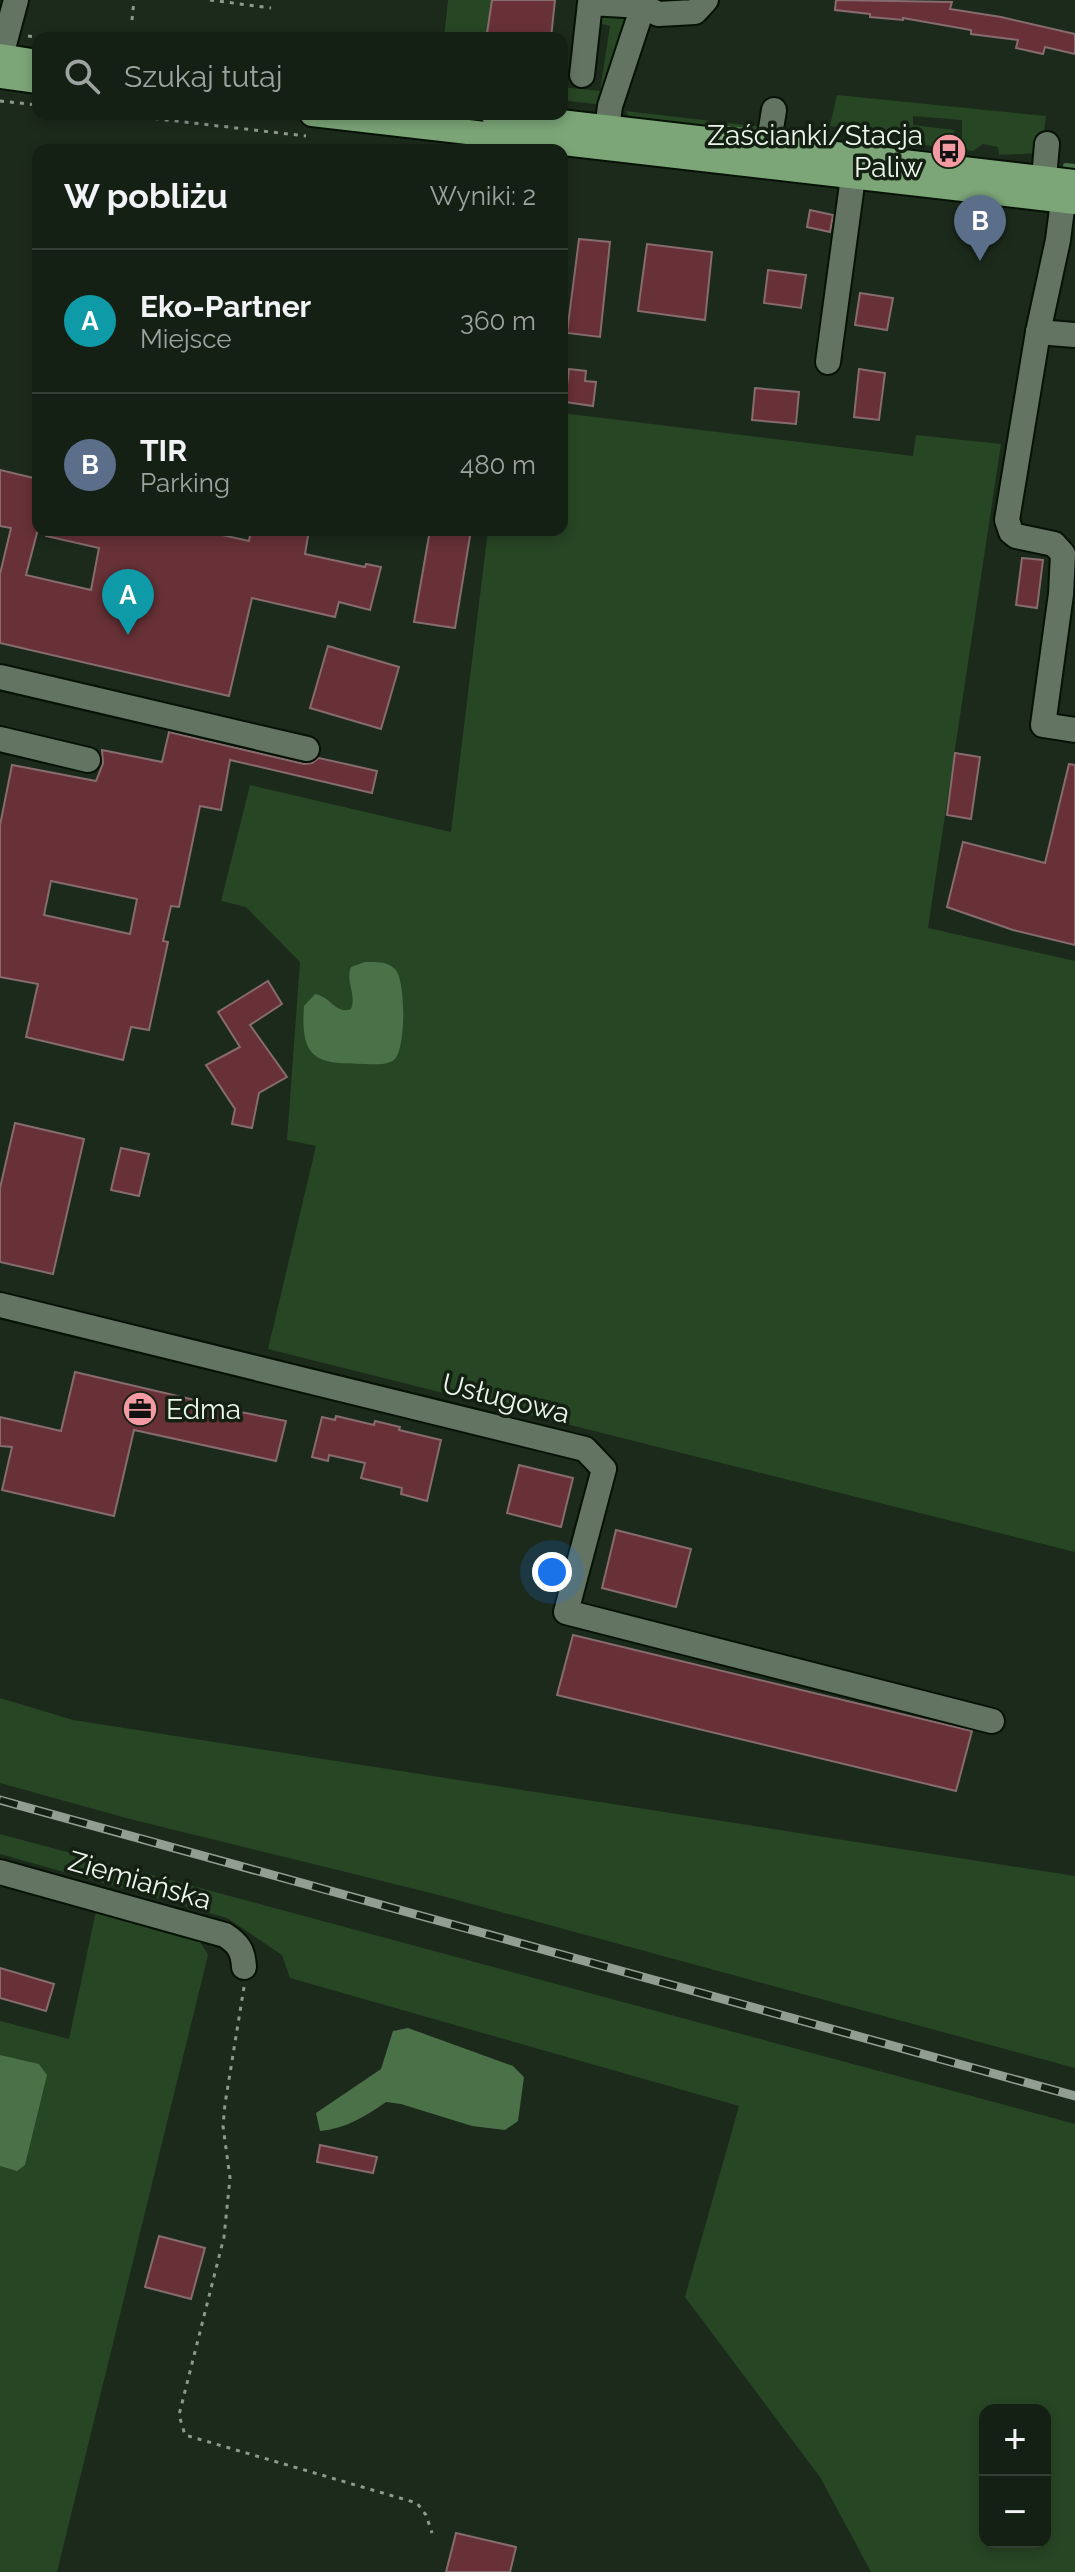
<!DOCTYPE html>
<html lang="pl">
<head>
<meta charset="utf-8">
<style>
	:root { --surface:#152014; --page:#1e281d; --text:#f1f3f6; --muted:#9da3a0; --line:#343e34; --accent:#f49aa2 }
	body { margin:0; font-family:Raleway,sans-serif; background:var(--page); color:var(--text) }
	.controls { position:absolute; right:24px; bottom:24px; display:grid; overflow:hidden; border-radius:16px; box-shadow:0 4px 12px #0003 }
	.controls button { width:72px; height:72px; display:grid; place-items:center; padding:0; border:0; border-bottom:2px solid var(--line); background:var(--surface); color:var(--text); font:40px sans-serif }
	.you { position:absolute; left:552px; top:1572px; width:28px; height:28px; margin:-20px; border:6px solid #fff; border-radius:50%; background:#1a73e8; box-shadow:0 0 0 12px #1a73e833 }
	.badge { display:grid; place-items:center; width:52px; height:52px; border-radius:50%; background:var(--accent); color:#fff; font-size:26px; font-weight:700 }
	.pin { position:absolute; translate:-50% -66px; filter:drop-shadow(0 2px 4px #0008) }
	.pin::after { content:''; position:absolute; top:42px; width:28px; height:24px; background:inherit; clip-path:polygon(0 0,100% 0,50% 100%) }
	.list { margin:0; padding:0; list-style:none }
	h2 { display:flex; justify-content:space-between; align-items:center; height:104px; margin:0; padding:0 32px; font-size:34px }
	h2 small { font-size:26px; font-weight:400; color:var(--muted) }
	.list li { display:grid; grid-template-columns:52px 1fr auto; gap:24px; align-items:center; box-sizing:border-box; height:144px; padding:0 32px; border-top:2px solid var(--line) }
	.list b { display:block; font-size:30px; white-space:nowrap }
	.list p { margin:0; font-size:26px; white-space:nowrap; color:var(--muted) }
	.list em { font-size:26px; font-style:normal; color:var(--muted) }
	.icon { flex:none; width:44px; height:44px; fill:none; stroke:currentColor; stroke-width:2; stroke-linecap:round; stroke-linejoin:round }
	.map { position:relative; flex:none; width:1075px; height:2572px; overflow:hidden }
	.search { position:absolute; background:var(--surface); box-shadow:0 4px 12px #0003; left:32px; top:32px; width:536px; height:88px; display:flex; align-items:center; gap:20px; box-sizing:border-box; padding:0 28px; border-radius:16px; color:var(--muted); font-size:30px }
	.panel { position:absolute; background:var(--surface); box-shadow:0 4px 12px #0003; left:32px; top:144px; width:536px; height:392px; border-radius:16px }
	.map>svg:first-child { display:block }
</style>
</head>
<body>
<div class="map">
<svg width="1075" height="2572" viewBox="0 0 1075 2572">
	<rect width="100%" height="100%" fill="#1c2a1b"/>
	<g fill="#274624" fill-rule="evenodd">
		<polygon points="448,0 492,0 486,38 444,38"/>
		<polygon points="597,9 628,18 602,105 562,100 562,87 600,91 610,26 597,23"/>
		<polygon points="837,95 1046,116 1041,153 999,155 998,147 983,144 973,151 962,149 962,120 913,116 913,125 954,130 953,148 902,143 900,136 892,133 881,135 830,126"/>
		<polygon points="625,111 764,127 760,137 636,127"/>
		<polygon points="562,413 913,456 916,435 1001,444 928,928 1075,961 1075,1552 268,1349 316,1146 287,1140 300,962 246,907 221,901 250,785 451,832 488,530 562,530"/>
		<polygon points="0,1698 73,1720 1075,1876 1075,2068 435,1894 130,1819 0,1783"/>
		<path d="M0,1834L1075,2124V2572H871L820,2477L685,2297L739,2106L290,1978L282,1955L227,1918L0,1854ZM985,2410H1045V2542H985Z"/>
		<polygon points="96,1911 198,1938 208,1955 57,2572 0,2572 0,2021 69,2039"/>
	</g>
	<g fill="#4a7147">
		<path d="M365,962C375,962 387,961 395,969C406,980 406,1047 395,1059C387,1066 375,1064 365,1064C316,1064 300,1060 304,1006L315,994C330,996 336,1015 351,1009C357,995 345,982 351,967Z"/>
		<path d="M408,2028L513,2066L524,2077L518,2121L505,2130L472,2126L401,2104L386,2102C366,2116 345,2129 320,2131L316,2113L381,2069L393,2031Z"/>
		<polygon points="0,2055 39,2064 47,2075 25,2165 17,2171 0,2166"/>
	</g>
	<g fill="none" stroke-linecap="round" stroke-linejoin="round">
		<g stroke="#4a7147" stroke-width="6">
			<polyline points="708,127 760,132"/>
			<polyline points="790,136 824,140"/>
			<polyline points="850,142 863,146"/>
			<polyline points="1066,166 1075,167"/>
		</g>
	</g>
	<g fill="#673137" stroke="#866c6e" stroke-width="2" fill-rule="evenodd">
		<polygon points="492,0 555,0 551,38 487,33"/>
		<polygon points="836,0 952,2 950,9 1001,17 1075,34 1075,54 1045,47 1043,54 1016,48 1018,40 971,34 971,30 903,18 903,20 870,17 870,14 835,10"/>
		<polygon points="810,210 833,215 830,232 807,227"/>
		<polygon points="579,239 610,242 600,337 567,333"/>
		<polygon points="647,244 712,252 705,320 638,311"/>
		<polygon points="768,270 806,275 801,308 764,303"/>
		<polygon points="860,293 893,298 887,330 855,325"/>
		<polygon points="569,369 586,371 585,381 596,382 593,406 565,402"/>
		<polygon points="859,369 885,373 879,420 854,417"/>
		<polygon points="755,388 799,392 796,424 752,420"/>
		<polygon points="0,470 38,479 38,529 26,575 91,590 99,548 46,536 46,530 200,530 249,541 251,530 309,530 305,554 365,567 366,564 381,567 370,610 339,602 335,617 252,598 229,696 0,643 0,574 11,528 0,526"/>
		<polygon points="430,530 471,530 455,628 414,622"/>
		<polygon points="1022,558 1043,560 1037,608 1016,605"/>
		<polygon points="328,646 399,667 381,729 310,708"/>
		<path d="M169,732L304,764L312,763L319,758L377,771L372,793L230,760L221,810L200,806L179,907L171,906L163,941L168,942L149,1030L131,1027L123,1060L26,1037L38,984L0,977V825L12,765L96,781L103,763L102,750L162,762ZM51,881L137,899L130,934L44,915Z"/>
		<polygon points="955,753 980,757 971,819 947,815"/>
		<polygon points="1069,764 1075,765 1075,945 1013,930 947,907 963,842 1045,863"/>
		<polygon points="268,981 282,1004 250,1025 287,1077 259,1093 252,1128 232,1124 235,1109 206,1065 240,1047 218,1012"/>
		<polygon points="15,1123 84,1139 53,1274 0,1262 0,1188"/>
		<polygon points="121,1148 149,1154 139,1196 111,1190"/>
		<polygon points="75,1372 216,1405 215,1407 286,1421 276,1461 134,1430 114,1516 2,1490 12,1447 0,1446 0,1417 61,1431"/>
		<polygon points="336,1416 374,1425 375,1421 400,1427 399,1430 441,1440 427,1501 401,1494 402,1488 361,1478 365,1463 329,1455 328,1461 312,1457 322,1417 335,1420"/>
		<polygon points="519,1465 573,1478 561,1527 507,1513"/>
		<polygon points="616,1530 691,1549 676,1607 602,1588"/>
		<polygon points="573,1635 972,1731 956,1791 557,1695"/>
		<polygon points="0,1968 54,1984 46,2011 0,1998"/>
		<polygon points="320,2145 377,2157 373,2173 317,2162"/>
		<polygon points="159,2236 205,2248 191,2299 145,2287"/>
		<polygon points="456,2533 516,2547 510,2572 446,2572"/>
	</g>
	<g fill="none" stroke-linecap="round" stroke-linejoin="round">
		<g stroke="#061205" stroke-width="28">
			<g id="minor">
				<polyline points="1,56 16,0"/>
				<polyline points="582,75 590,3 643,6 658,14 695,12 706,0"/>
				<polyline points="607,129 610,106 645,0"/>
				<polyline points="768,147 774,110"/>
				<polyline points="1044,178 1047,144"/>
				<polyline points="1063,201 1058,240 1038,332 1007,520 1011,532 1016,536 1054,544 1063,554 1061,594 1043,725 1075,730"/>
				<polyline points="1038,332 1075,335"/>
				<polyline points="828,362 853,177"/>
				<polyline points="0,677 307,749"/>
				<polyline points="0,739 88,760"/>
				<polyline points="0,1305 585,1449 604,1469 566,1612 992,1721"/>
				<path d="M0,1872L225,1935C239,1944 243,1951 244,1967"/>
			</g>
		</g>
		<g stroke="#061205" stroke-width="28">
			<g id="major">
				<polyline points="0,56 38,62"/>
				<polyline points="0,76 38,81"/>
				<polyline points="312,114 1075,202"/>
				<polyline points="493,114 1075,182"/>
			</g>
		</g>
		<g stroke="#8e998d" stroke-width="3" stroke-dasharray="4 6" stroke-linecap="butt">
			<polyline points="210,0 271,8"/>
			<polyline points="132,20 134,0"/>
			<polyline points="28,36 45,38"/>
			<polyline points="519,38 519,37"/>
			<polyline points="0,101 38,105"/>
			<polyline points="115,114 306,136"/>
			<polyline points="244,1987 225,2104 223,2126 230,2178 224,2237 179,2415 185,2435 417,2503 426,2515 432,2533"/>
		</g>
		<use href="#minor" stroke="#647462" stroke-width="24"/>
		<use href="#major" stroke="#7ca678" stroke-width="24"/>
		<g stroke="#939e92" stroke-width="9">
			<polyline id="rail" points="0,1800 1075,2096"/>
		</g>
		<use href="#rail" stroke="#132012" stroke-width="6" stroke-dasharray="18" stroke-linecap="butt"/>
	</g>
	<defs>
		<g id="bus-disc" transform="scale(1.8)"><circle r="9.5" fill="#f49aa2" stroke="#132012"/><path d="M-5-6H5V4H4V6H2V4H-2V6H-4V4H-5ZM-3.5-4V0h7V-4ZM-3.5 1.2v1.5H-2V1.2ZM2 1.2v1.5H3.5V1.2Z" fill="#111"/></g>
		<g id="office-disc" transform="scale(1.8)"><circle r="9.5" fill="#f49aa2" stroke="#132012"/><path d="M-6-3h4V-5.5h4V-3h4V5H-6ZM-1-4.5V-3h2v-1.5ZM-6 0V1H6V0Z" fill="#111"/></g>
	</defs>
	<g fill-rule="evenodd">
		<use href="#bus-disc" x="949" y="151"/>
		<use href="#office-disc" x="140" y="1409"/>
	</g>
	<g text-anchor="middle" stroke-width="7" stroke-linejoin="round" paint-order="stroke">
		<g font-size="28" fill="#edf6ec" stroke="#132012" text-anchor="end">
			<text x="923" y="145">Zaścianki/Stacja<tspan x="923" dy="32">Paliw</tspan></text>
			<text x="166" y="1419" text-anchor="start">Edma</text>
		</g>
		<g font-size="28" fill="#edf6ec" stroke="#132012">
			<text transform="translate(506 1398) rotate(14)" y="10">Usługowa</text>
			<text transform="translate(140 1880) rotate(16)" y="10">Ziemiańska</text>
		</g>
	</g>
</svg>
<div class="controls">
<button>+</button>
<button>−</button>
</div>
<div class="you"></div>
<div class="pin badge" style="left:128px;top:635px;background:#0f9aa8">A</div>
<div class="pin badge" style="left:980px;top:261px;background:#5c6f8a">B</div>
<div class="search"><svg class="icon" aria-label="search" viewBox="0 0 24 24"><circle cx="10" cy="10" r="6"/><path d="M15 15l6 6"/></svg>Szukaj tutaj</div>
<section class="panel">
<h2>W pobliżu<small>Wyniki: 2</small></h2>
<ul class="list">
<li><span class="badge" style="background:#0f9aa8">A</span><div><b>Eko-Partner</b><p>Miejsce</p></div><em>360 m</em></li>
<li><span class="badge" style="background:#5c6f8a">B</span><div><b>TIR</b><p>Parking</p></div><em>480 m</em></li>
</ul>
</section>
</div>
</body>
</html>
